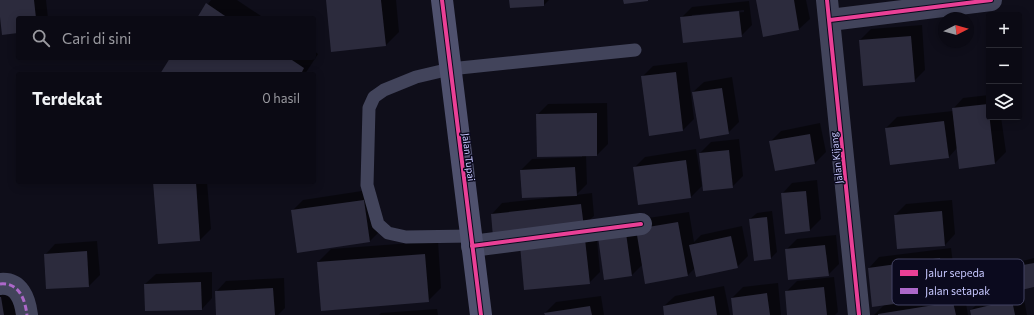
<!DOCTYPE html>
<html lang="id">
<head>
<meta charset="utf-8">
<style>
	:root { --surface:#0b0a14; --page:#14131d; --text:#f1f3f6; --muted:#9a9aa0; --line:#2b2b34 }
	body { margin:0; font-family:Commissioner,sans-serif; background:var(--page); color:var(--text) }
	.controls { position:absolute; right:12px; top:12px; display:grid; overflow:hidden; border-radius:4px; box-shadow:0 2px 10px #0003 }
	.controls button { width:36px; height:36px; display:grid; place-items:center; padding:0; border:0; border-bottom:1px solid var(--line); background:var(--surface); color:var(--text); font:20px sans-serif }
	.compass { position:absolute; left:938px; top:12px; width:36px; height:36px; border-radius:50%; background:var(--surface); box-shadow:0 2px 10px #0003; rotate:84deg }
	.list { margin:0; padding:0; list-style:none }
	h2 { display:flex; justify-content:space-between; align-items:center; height:52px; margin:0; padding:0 16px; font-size:17px }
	h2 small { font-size:13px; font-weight:400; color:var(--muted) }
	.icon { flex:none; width:22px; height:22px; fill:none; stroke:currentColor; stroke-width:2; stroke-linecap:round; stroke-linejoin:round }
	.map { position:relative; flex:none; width:1034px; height:315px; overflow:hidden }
	.search { position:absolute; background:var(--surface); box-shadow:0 2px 10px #0003; left:16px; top:16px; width:300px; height:44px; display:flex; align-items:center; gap:10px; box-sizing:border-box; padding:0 14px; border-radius:4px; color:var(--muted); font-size:15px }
	.panel { position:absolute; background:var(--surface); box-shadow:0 2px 10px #0003; left:16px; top:72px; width:300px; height:112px; border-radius:4px }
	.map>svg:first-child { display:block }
</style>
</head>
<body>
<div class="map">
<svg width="1034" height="315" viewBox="0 0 1034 315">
	<rect width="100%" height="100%" fill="#0f0e1a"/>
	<g fill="#0007" fill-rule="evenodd">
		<polygon points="0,0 46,0 48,18 18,18 18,32 1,17 0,18"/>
		<polygon points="211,0 240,0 237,0 264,18 198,18"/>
		<polygon points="327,0 396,0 399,32 386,45"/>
		<polygon points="510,0 549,0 544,5"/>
		<polygon points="758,0 806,0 810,19 799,29"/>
		<path d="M749,1L752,25L741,36L681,18L692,7ZM744,10V12L692,17V15Z"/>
		<polygon points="922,25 925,70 914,81 860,40 871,29"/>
		<polygon points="314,51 318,54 305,74 161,74 172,58 314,58"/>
		<polygon points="687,62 694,119 683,130 642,77 653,66"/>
		<polygon points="732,77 739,122 728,133 693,92 704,82"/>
		<polygon points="989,95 989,117 1001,117 1006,152 995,163 957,148 949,157 886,128 897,117 953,111 953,109 963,98"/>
		<polygon points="607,103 608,144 597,155 586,155 587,184 576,195 592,193 594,216 583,226 492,214 502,203 558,197 558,195 521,170 532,159 582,157 582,155 537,115 548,104"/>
		<polygon points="820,123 826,152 815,163 770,142 781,131"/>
		<polygon points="739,139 743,176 732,187 700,153 711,142"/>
		<polygon points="696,149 702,186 691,197 634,168 645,157"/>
		<polygon points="817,180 821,219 810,230 786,233 782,194 792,183"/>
		<polygon points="154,182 207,182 211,229 200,240"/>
		<polygon points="375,189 381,230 370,241 298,251 292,211 303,200"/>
		<polygon points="952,200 955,234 945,245 895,215 906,204"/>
		<polygon points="772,211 777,252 771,258 755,260 750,219 757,213"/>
		<polygon points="689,212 694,242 701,235 742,226 748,256 737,267 695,268 687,276 643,264 632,275 599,238 648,218"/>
		<polygon points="596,229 600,272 589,283 521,246"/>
		<polygon points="836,235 839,264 828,275 786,250 797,239"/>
		<polygon points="97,241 100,275 89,286 47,288 45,255 55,244"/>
		<polygon points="438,241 441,288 428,301 318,262 331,249"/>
		<polygon points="951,248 956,286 947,294 964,292 968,315 874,315 885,304 873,305 869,268 879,257"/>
		<polygon points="1034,258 1034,286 1022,289 1027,315 972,315 971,310 982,299 1018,291 1013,268 1019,262"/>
		<polygon points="212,272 212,298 202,309 145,284 156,274"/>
		<polygon points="834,277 838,312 835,315 788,315 786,292 797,281"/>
		<polygon points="284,278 285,308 278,315 217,315 216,292 226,281"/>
		<polygon points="778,283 781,315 734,315 732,298 743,287"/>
		<polygon points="724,286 730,315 666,315 664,306 675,296"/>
		<polygon points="11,287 17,315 0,315 0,289"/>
		<polygon points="601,296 604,315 546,315 545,313 556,302"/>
		<polygon points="437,309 438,315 379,315 381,313"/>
	</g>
	<g fill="#2c2b3d">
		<polygon points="0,0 34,0 36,18 18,18 18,33 2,35 0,17"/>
		<polygon points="326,0 381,0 386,46 331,52"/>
		<polygon points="509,0 544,0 544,6 510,8"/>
		<polygon points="623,0 648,0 648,1 624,4"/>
		<polygon points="756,0 794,0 799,30 763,37"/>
		<polygon points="206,3 228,18 197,18"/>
		<polygon points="739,11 742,37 683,43 680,17"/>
		<polygon points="911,36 915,82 863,86 859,40"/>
		<polygon points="170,58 289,58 304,68 301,74 160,74"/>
		<polygon points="676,72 683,131 649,136 641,76"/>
		<polygon points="722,88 729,134 700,139 692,92"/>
		<polygon points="988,104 995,164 959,169 952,108"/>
		<polygon points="597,113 597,156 537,157 536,114"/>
		<polygon points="944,121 949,158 890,165 885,128"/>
		<polygon points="810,134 815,164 775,171 769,141"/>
		<polygon points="729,150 733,188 703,191 699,153"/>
		<polygon points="686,160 691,198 638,205 633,167"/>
		<polygon points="575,167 577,196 522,198 520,170"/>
		<polygon points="153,182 196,182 200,241 158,244"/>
		<polygon points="806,191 810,231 785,234 781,193"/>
		<polygon points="364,200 370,242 297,253 291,210"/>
		<polygon points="581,204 584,227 493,237 491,214"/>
		<polygon points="942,211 945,246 897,249 894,215"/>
		<polygon points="767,217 771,259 754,261 749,219"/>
		<polygon points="678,222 688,276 645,284 636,229"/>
		<polygon points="626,233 632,276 604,280 598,237"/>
		<polygon points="731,236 738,268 696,277 689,245"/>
		<polygon points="585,239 590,284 524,290 520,245"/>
		<polygon points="825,245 829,276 788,280 785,249"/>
		<polygon points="87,251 89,287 46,289 44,254"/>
		<polygon points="425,254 429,302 321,311 317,262"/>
		<polygon points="940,258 946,297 872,307 868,268"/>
		<polygon points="1034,263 1034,287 1017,291 1012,267"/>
		<polygon points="201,282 202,310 145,311 144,284"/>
		<polygon points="824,287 827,315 787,315 785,291"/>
		<polygon points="273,288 275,315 216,315 215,291"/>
		<polygon points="767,293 770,315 733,315 731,298"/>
		<polygon points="714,296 717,315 664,315 663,306"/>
		<polygon points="0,297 1,297 4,315 0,315"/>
		<polygon points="1012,300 1015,315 971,315 970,310"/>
		<polygon points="953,302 956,315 878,315 878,314"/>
		<polygon points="590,306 592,315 545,315 544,313"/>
	</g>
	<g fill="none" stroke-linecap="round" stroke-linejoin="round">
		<polyline stroke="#42445b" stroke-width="13" points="471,236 406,237 388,233 378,224 367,185 369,108 374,97 384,90 416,77 450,69 635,50"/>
		<g stroke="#42445b" stroke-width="22">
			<polyline points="827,0 859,315"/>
			<polyline points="830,20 991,0"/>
			<polyline points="472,246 641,224"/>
			<path d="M0,284C19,282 25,299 27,315"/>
		</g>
		<polyline stroke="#4f516e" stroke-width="22" points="442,0 481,315"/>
		<path stroke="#ac68c9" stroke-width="3" stroke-dasharray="6 3" stroke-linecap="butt" d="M0,284C19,282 25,299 27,315"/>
		<g stroke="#0b0a1e" stroke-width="6">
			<g id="cycleway">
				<polyline points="442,0 481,315"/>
				<polyline points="827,0 859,315"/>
				<polyline points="830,20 991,0"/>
				<polyline points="472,246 641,224"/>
			</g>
		</g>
		<use href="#cycleway" stroke="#ea4096" stroke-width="4"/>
	</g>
	<g text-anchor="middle" stroke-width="3" stroke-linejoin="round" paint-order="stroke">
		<g font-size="10" fill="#c7c8ff" stroke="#0b0a1e">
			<text transform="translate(469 157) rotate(83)" y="4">Jalan Tupai</text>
			<text transform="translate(836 158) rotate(-96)" y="4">Jalan Kijang</text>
		</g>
	</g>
	<rect x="892" y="259" width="132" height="46" rx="6" fill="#0b0a1e" stroke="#434362" stroke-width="1"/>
	<rect x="900" y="270" width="18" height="6" fill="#ea4096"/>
	<rect x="900" y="288" width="18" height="6" fill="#ac68c9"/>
	<g font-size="11" fill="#c7c8ff">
		<text x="925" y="277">Jalur sepeda</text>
		<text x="925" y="295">Jalan setapak</text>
	</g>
</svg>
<div class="controls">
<button>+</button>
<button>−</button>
<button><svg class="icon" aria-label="layers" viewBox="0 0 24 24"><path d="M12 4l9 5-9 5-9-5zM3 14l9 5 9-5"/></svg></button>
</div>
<svg class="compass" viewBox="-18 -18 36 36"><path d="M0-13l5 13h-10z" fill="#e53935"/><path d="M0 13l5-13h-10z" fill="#9a9aa0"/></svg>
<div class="search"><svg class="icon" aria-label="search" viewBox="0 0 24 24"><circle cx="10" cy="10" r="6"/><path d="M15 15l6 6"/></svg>Cari di sini</div>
<section class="panel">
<h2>Terdekat<small>0 hasil</small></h2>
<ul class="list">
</ul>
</section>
</div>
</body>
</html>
